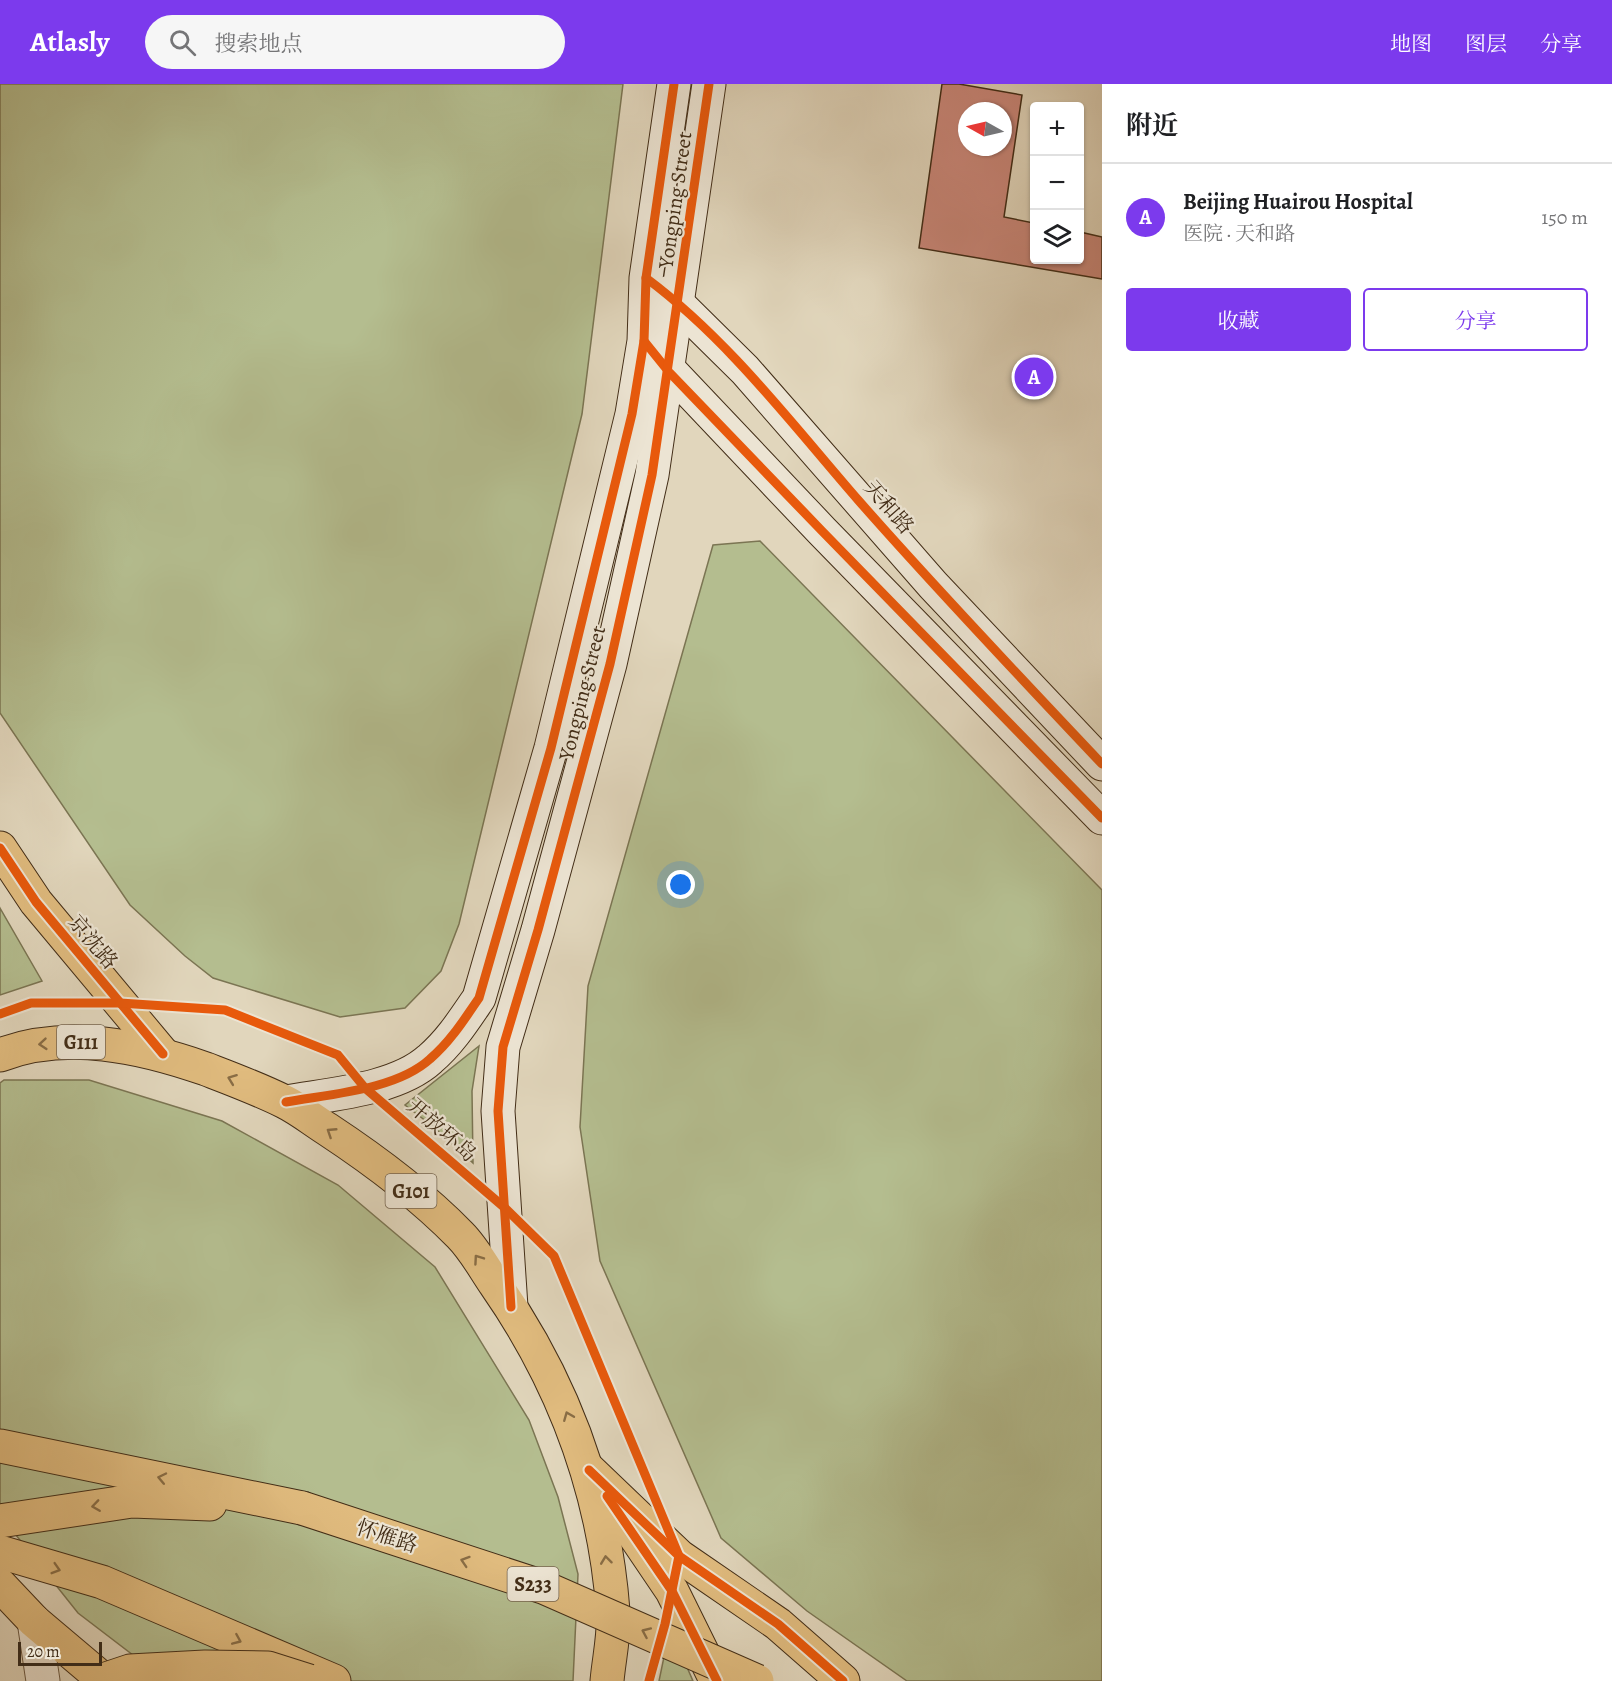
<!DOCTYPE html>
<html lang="zh">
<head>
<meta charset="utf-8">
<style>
	:root { --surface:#fff; --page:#f6f6f6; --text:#202124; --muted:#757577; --line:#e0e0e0; --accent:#7c3aed }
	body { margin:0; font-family:Alegreya,"Noto Serif SC",serif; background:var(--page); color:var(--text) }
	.controls { position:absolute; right:18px; top:18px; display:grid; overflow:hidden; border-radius:6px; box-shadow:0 2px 4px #0004 }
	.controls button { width:54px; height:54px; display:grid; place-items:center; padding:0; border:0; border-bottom:2px solid var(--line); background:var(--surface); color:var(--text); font:30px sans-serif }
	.compass { position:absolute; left:958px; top:18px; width:54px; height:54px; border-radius:50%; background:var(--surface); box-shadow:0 2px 4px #0004; rotate:278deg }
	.scale { position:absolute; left:18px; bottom:15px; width:84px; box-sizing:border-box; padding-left:6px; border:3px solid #422d17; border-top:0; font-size:16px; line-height:21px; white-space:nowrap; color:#422d17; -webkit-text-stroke:4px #ece4d3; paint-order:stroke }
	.you { position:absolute; left:681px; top:801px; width:21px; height:21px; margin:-15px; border:4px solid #fff; border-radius:50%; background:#1a73e8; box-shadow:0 0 0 9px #1a73e833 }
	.badge { display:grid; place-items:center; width:39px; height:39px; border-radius:50%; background:var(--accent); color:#fff; font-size:20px; font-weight:700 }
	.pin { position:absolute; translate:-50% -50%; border:3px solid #fff; box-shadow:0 2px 6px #0006 }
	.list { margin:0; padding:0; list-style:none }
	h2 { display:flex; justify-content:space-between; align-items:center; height:78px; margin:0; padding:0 24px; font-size:26px }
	h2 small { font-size:20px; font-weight:400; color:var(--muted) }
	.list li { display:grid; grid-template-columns:39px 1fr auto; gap:18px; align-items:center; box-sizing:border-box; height:108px; padding:0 24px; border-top:2px solid var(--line) }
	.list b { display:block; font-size:22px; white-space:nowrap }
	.list p { margin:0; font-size:20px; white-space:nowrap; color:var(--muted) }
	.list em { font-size:20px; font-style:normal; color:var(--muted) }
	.actions { display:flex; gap:12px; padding:18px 24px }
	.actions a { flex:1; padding:14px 0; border:2px solid var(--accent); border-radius:6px; text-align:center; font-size:21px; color:var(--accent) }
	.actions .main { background:var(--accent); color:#fff }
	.icon { flex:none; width:33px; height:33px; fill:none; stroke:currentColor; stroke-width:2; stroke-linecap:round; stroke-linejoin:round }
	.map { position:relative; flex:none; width:1102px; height:1597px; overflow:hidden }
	header { display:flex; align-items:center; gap:36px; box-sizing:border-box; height:84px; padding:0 30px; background:var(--accent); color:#fff }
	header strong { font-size:28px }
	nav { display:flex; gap:33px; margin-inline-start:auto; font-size:21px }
	.search { width:420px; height:54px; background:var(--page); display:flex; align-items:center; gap:15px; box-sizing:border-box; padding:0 21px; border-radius:33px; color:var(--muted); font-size:22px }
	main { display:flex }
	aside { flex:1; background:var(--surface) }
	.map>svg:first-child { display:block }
</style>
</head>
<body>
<header>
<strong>Atlasly</strong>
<div class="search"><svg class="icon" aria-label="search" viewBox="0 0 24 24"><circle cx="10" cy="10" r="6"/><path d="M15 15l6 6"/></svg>搜索地点</div>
<nav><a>地图</a><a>图层</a><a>分享</a></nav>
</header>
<main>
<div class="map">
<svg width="1102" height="1597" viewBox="0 0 1102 1597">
	<rect width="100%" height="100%" fill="#e1d6bc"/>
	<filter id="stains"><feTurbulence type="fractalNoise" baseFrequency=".00333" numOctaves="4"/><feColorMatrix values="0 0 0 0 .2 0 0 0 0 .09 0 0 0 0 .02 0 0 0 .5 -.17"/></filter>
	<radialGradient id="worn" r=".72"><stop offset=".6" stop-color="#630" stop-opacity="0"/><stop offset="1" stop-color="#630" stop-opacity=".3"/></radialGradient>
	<g fill="#b4bd8f" stroke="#7b7553" stroke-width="1.5">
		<polygon points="0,0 623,0 582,330 459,840 441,887 405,924 340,933 213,894 185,872 130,821 0,629"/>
		<polygon points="760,457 1102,806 1102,1597 907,1597 807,1527 721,1454 600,1177 580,1043 588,902 713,461"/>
		<polygon points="0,824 42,897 0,911"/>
		<polygon points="479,962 472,1007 473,1079 435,1044 405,1021"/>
		<polygon points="4,996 89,996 222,1037 338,1101 435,1183 529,1336 558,1413 578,1490 573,1597 167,1597 78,1529 0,1431 0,999"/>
		<polygon points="670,1544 693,1597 659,1597"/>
	</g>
	<path fill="#c98779" stroke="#422d17" stroke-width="1.5" fill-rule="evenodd" d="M942,0H959L1022,11L1004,133L1034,139V176H1080V148L1102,153V195L919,164ZM967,27H1003V63H967Z"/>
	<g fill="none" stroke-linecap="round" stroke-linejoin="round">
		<g stroke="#6a5740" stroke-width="35">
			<polyline id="tertiary" points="34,1537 43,1597"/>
		</g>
		<g stroke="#422d17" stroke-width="35">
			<g id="secondary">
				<polyline points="667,209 745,286 933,501 1102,680"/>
				<polyline points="659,275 822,447 1102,734"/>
				<path d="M286,1018C330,1010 396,1006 430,975C450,958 464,936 479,914L551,664L632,330L644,257L646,194L674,0"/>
				<polyline points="511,1223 498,1027 503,963 538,846 610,580 652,391 709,0"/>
			</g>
		</g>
		<g stroke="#422d17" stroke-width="35">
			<g id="trunk">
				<polyline points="0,764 36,818 163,970"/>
				<path d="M0,971C67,946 140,962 206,985C232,995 259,1005 285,1018C299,1025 313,1036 327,1045C374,1076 421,1111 460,1151C474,1165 484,1184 495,1200C564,1299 604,1407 613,1527C615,1549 609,1574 607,1597"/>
				<polyline points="0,1362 302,1424"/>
				<polyline points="589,1386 679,1472 778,1540 843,1597"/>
				<polyline points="0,1437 132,1417 210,1420"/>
				<polyline points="628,1442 672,1507 714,1592"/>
				<polyline points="0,1468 102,1498 334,1597"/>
				<polyline points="0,1501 34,1537 105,1597"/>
			</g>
		</g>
		<use href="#tertiary" stroke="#ece4d3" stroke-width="33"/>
		<use href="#secondary" stroke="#ece4d3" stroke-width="33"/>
		<use href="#trunk" stroke="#e0bb7e" stroke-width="33"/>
		<g stroke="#422d17" stroke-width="35" stroke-linecap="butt">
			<g id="trunk-bridge">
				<polyline points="302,1424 543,1503 757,1597"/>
				<polyline points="100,1597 130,1587 205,1583 268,1584 309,1597"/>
			</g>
		</g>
		<use href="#trunk-bridge" stroke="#e0bb7e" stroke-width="33"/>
		<g stroke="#ece4d3" stroke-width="13">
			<g id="cycleway">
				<path d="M646,194C728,255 792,340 859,417C938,507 1020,593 1102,680"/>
				<polyline points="644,257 669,288 822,447 1102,734"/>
				<polyline points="0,764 36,818 163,970"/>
				<polyline points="0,930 31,919 120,919 225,926 338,971 365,1004 505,1124 554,1172 679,1472 665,1540 649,1597"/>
				<path d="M286,1018C330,1010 396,1006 430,975C450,958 464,936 479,914L551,664L632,330L644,257L646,194L674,0"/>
				<polyline points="511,1223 498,1027 503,963 538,846 610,580 652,391 709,0"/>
				<polyline points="589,1386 679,1472 778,1540 843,1597"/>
				<polyline points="607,1412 672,1507 717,1597"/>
			</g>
		</g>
		<use href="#cycleway" stroke="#e8590c" stroke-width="9"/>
	</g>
	<defs><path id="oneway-chevron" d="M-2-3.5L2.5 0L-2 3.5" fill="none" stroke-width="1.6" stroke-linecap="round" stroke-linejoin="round" transform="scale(1.5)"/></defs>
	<g stroke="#896d45">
		<use href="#oneway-chevron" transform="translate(43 960) rotate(175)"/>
		<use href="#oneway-chevron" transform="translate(232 995) rotate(-159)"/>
		<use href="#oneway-chevron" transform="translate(331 1048) rotate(-147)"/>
		<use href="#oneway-chevron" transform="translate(478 1175) rotate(-125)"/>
		<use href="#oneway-chevron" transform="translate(568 1332) rotate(-112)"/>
		<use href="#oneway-chevron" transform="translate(162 1394) rotate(-168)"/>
		<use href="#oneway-chevron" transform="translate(96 1422) rotate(172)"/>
		<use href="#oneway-chevron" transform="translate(606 1476) rotate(-97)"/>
		<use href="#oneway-chevron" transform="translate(465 1477) rotate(-162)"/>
		<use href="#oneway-chevron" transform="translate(56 1485) rotate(17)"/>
		<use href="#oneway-chevron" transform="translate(646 1548) rotate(-156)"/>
		<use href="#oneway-chevron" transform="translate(237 1556) rotate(23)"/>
	</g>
	<g text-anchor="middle" stroke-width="4.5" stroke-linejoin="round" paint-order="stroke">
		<g fill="#ece4d3" stroke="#75644f" stroke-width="1.5">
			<rect x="57" y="941" width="48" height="34" rx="4.5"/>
			<rect x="385.5" y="1090" width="51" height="34" rx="4.5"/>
			<rect x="507.5" y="1483" width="51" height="34" rx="4.5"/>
		</g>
		<g font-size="20" font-weight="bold" fill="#422d17">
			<text x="81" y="965">G111</text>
			<text x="411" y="1114">G101</text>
			<text x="533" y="1507">S233</text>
		</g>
		<g font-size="21" fill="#422d17" stroke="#ece4d3">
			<text transform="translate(675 116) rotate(-82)" y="7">Yongping Street</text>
			<text transform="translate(889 423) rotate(49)" y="7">天和路</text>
			<text transform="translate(582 609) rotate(-76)" y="7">Yongping Street</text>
			<text transform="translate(93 858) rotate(50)" y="7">京沈路</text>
			<text transform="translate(442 1046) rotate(41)" y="7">开放环岛</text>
			<text transform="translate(387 1452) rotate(18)" y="7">怀雁路</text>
		</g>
	</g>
	<rect width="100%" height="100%" filter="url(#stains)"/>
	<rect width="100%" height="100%" fill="url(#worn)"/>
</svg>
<div class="controls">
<button>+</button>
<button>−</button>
<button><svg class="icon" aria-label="layers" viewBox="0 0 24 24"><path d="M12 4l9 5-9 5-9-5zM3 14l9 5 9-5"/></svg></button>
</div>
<svg class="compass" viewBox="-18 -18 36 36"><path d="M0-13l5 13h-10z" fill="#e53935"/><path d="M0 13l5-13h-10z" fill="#757577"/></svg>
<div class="scale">20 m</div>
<div class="you"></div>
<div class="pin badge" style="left:1034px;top:293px">A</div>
</div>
<aside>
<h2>附近<small></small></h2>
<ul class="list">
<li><span class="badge">A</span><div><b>Beijing Huairou Hospital</b><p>医院 · 天和路</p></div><em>150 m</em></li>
</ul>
<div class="actions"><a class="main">收藏</a><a>分享</a></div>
</aside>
</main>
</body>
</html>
